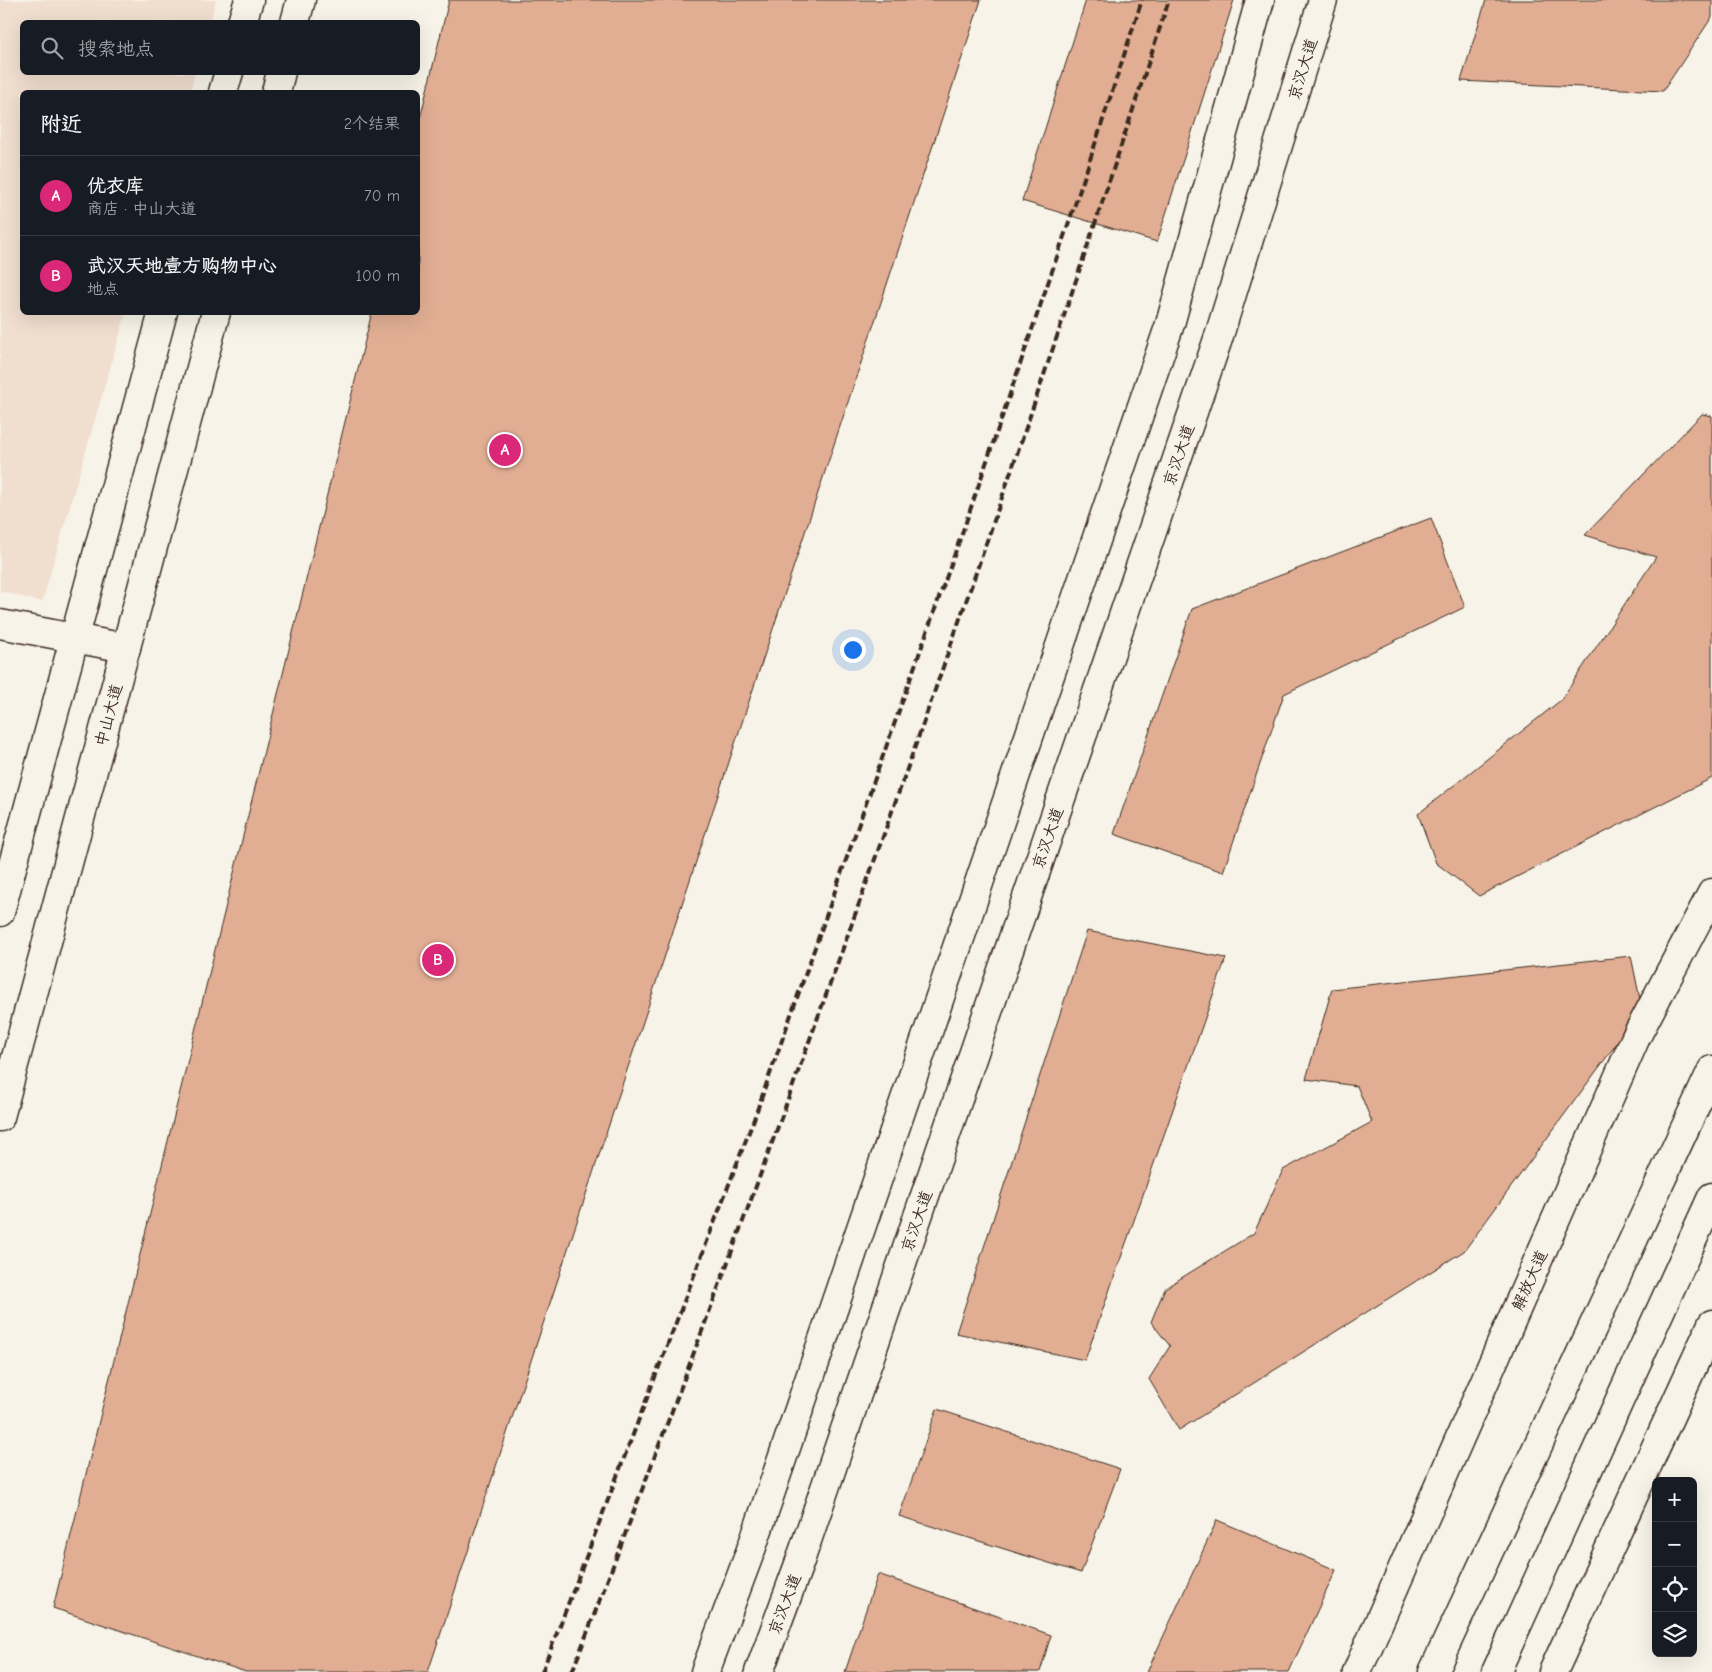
<!DOCTYPE html>
<html lang="zh">
<head>
<meta charset="utf-8">
<style>
	:root { --surface:#171b24; --page:#242831; --text:#f1f3f6; --muted:#9ea1a6; --line:#363941; --accent:#db2777 }
	body { margin:0; font-family:"Comic Neue","LXGW WenKai TC",sans-serif; background:var(--page); color:var(--text) }
	.controls { position:absolute; right:15px; bottom:15px; display:grid; overflow:hidden; border-radius:8px; box-shadow:0 5px 20px #0002 }
	.controls button { width:45px; height:45px; display:grid; place-items:center; padding:0; border:0; border-bottom:1px solid var(--line); background:var(--surface); color:var(--text); font:25px sans-serif }
	.you { position:absolute; left:852px; top:649px; width:18px; height:18px; margin:-12px; border:4px solid #fff; border-radius:50%; background:#1a73e8; box-shadow:0 0 0 8px #1a73e833 }
	.badge { display:grid; place-items:center; width:32px; height:32px; border-radius:50%; background:var(--accent); color:#fff; font-size:16px; font-weight:700 }
	.pin { position:absolute; translate:-50% -50%; border:2px solid #fff; box-shadow:0 1px 5px #0006 }
	.list { margin:0; padding:0; list-style:none }
	h2 { display:flex; justify-content:space-between; align-items:center; height:65px; margin:0; padding:0 20px; font-size:21px }
	h2 small { font-size:16px; font-weight:400; color:var(--muted) }
	.list li { display:grid; grid-template-columns:32px 1fr auto; gap:15px; align-items:center; box-sizing:border-box; height:80px; padding:0 20px; border-top:1px solid var(--line) }
	.list b { display:block; font-size:19px; white-space:nowrap }
	.list p { margin:0; font-size:16px; white-space:nowrap; color:var(--muted) }
	.list em { font-size:16px; font-style:normal; color:var(--muted) }
	.icon { flex:none; width:28px; height:28px; fill:none; stroke:currentColor; stroke-width:2; stroke-linecap:round; stroke-linejoin:round }
	.map { position:relative; flex:none; width:1712px; height:1672px; overflow:hidden }
	.search { position:absolute; background:var(--surface); box-shadow:0 5px 20px #0002; left:20px; top:20px; width:400px; height:55px; display:flex; align-items:center; gap:12px; box-sizing:border-box; padding:0 18px; border-radius:8px; color:var(--muted); font-size:19px }
	.panel { position:absolute; background:var(--surface); box-shadow:0 5px 20px #0002; left:20px; top:90px; width:400px; height:225px; border-radius:8px }
	.map>svg:first-child { display:block }
</style>
</head>
<body>
<div class="map">
<svg width="1712" height="1672" viewBox="0 0 1712 1672">
	<rect width="100%" height="100%" fill="#f7f3e8"/>
	<filter id="ink" filterUnits="userSpaceOnUse"><feTurbulence type="fractalNoise" baseFrequency=".02" numOctaves="2"/><feDisplacementMap in="SourceGraphic" scale="10" xChannelSelector="R" yChannelSelector="G"/><feConvolveMatrix kernelMatrix="1 2 1 2 8 2 1 2 1" color-interpolation-filters="sRGB"/></filter>
	<g filter="url(#ink)">
		<polygon fill="#f0decf" points="0,0 216,0 210,22 22,22 22,72 195,73 190,92 22,92 22,312 126,313 42,602 0,591"/>
		<g fill="#e1ae94" stroke="#3b2a1e">
			<polygon points="449,0 981,0 428,1672 246,1672 53,1608 372,312 418,312 418,127"/>
			<polygon points="1086,0 1234,0 1157,242 1022,201"/>
			<polygon points="1486,0 1712,0 1712,17 1663,91 1461,81"/>
			<polygon points="1702,414 1712,416 1712,778 1479,896 1436,863 1418,814 1561,700 1656,557 1585,535"/>
			<polygon points="1431,518 1465,607 1284,694 1223,872 1114,834 1192,609"/>
			<polygon points="1087,931 1226,958 1085,1360 956,1333"/>
			<polygon points="1631,956 1642,1009 1464,1251 1179,1430 1149,1379 1170,1346 1151,1322 1165,1288 1254,1233 1283,1170 1372,1122 1357,1086 1306,1079 1332,989"/>
			<polygon points="937,1409 1120,1469 1081,1573 899,1516"/>
			<polygon points="1217,1520 1336,1570 1289,1672 1147,1672"/>
			<polygon points="878,1574 1051,1635 1040,1672 845,1672"/>
		</g>
		<g fill="none" stroke-linecap="round" stroke-linejoin="round">
			<g stroke="#3b2a1e" stroke-width="31">
				<polyline id="street" points="0,624 126,648"/>
			</g>
			<g stroke="#3b2a1e" stroke-width="31">
				<g id="secondary">
					<polyline points="242,22 249,0"/>
					<polyline points="295,22 301,0"/>
					<polyline points="223,92 229,72"/>
					<polyline points="276,92 281,72"/>
					<polyline points="0,912 163,312"/>
					<polyline points="0,1117 216,312"/>
					<polyline points="705,1672 752,1547 1170,324 1260,0"/>
					<polyline points="759,1672 799,1564 1218,339 1323,0"/>
					<polyline points="1357,1672 1636,1037 1712,893"/>
					<polyline points="1553,1672 1712,1324"/>
				</g>
			</g>
			<g stroke="#3b2a1e" stroke-width="31">
				<g id="primary">
					<polyline points="1433,1672 1712,1070"/>
					<polyline points="1496,1672 1712,1197"/>
				</g>
			</g>
			<use href="#street" stroke="#f7f3e8" stroke-width="28"/>
			<use href="#secondary" stroke="#f7f3e8" stroke-width="28"/>
			<use href="#primary" stroke="#f7f3e8" stroke-width="28"/>
			<g stroke="#3b2a1e" stroke-width="4" stroke-dasharray="8 4" stroke-linecap="butt">
				<polyline points="542,1672 754,1119 966,522 1083,181 1142,0"/>
				<path d="M572,1672C786,1120 985,563 1169,0"/>
			</g>
		</g>
	</g>
	<g text-anchor="middle" stroke-width="4.5" stroke-linejoin="round" paint-order="stroke">
		<g font-size="16" fill="#3b2a1e" stroke="#f7f3e8">
			<text transform="translate(1302 69) rotate(-73)" y="6">京汉大道</text>
			<text transform="translate(1178 455) rotate(-71)" y="6">京汉大道</text>
			<text transform="translate(108 715) rotate(-75)" y="6">中山大道</text>
			<text transform="translate(1047 838) rotate(-71)" y="6">京汉大道</text>
			<text transform="translate(916 1221) rotate(-71)" y="6">京汉大道</text>
			<text transform="translate(1529 1280) rotate(-66)" y="6">解放大道</text>
			<text transform="translate(784 1604) rotate(-69)" y="6">京汉大道</text>
		</g>
	</g>
</svg>
<div class="controls">
<button>+</button>
<button>−</button>
<button><svg class="icon" aria-label="locate" viewBox="0 0 24 24"><circle cx="12" cy="12" r="6"/><path d="M12 2v4M12 18v4M2 12h4M18 12h4"/></svg></button>
<button><svg class="icon" aria-label="layers" viewBox="0 0 24 24"><path d="M12 4l9 5-9 5-9-5zM3 14l9 5 9-5"/></svg></button>
</div>
<div class="you"></div>
<div class="pin badge" style="left:505px;top:450px">A</div>
<div class="pin badge" style="left:438px;top:960px">B</div>
<div class="search"><svg class="icon" aria-label="search" viewBox="0 0 24 24"><circle cx="10" cy="10" r="6"/><path d="M15 15l6 6"/></svg>搜索地点</div>
<section class="panel">
<h2>附近<small>2个结果</small></h2>
<ul class="list">
<li><span class="badge">A</span><div><b>优衣库</b><p>商店 · 中山大道</p></div><em>70 m</em></li>
<li><span class="badge">B</span><div><b>武汉天地壹方购物中心</b><p>地点</p></div><em>100 m</em></li>
</ul>
</section>
</div>
</body>
</html>
